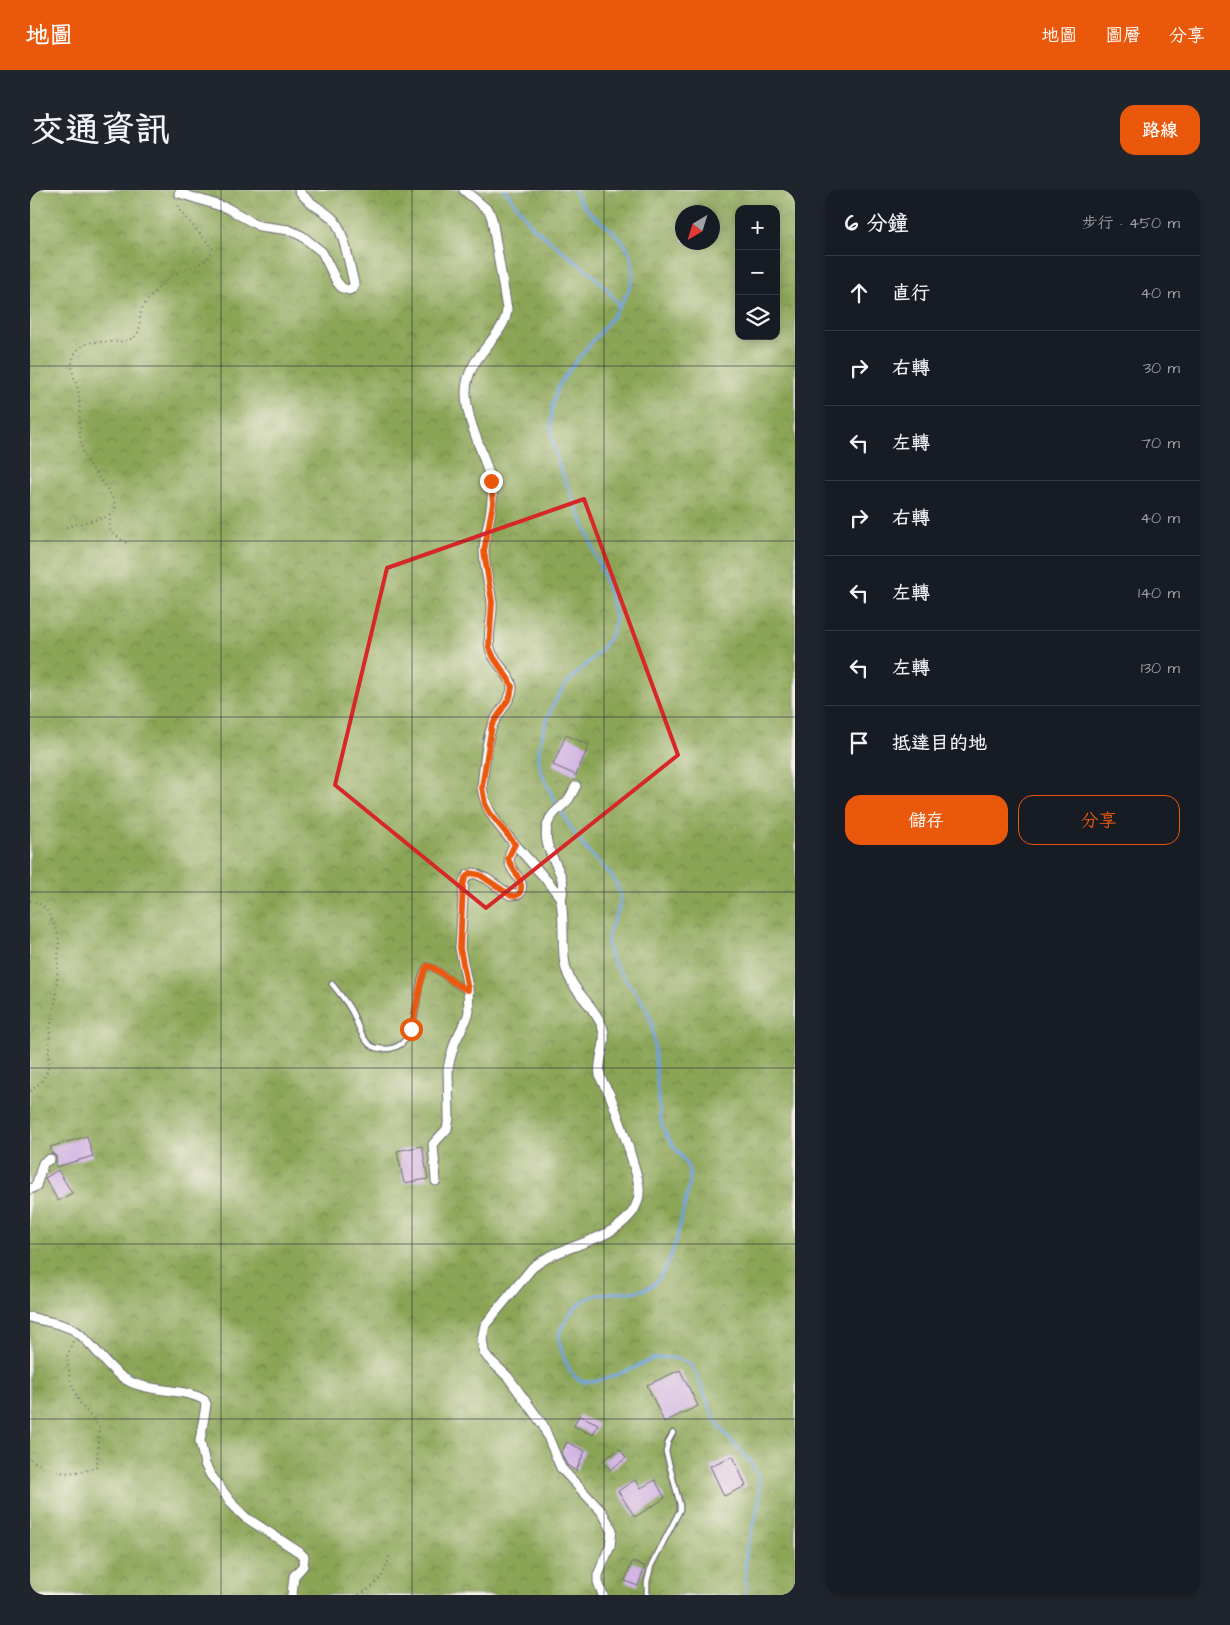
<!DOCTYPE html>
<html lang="zh-TW">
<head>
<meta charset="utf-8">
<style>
	:root { --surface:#171b24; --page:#20242c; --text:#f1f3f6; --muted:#9ea1a6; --line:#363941; --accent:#ea580c }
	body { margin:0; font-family:"Architects Daughter","LXGW WenKai TC",sans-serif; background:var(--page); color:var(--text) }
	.controls { position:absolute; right:15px; top:15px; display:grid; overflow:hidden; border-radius:10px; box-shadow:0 2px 12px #0003 }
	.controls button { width:45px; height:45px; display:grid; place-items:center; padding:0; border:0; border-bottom:1px solid var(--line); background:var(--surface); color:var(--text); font:25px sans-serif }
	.compass { position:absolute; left:645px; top:15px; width:45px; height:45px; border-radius:50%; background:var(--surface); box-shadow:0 2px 12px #0003; rotate:218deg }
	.stop { position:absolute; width:15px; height:15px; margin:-11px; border:4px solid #ea580c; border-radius:50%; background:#fff }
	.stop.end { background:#ea580c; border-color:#fff; box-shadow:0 1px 5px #0008 }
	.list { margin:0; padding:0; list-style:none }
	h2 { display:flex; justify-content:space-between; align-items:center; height:65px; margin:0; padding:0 20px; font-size:21px }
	h2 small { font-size:16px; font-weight:400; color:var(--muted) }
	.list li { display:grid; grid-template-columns:32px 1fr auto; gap:15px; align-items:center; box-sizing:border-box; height:75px; padding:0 20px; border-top:1px solid var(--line) }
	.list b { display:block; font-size:19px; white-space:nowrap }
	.list em { font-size:16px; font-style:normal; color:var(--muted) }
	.actions { display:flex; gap:10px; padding:15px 20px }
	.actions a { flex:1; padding:11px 0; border:1px solid var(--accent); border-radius:15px; text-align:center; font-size:18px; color:var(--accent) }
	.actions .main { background:var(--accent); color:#fff }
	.icon { flex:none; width:28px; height:28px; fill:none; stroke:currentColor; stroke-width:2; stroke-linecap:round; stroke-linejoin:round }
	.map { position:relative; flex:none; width:765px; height:1405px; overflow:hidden; border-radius:15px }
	header { display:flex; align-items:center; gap:30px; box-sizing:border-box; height:70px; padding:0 25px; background:var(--accent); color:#fff }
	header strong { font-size:24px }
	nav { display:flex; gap:28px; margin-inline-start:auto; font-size:18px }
	.intro { display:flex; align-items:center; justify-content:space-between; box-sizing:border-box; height:120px; padding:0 30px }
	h1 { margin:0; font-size:35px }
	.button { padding:12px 22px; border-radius:15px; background:var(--accent); color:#fff; font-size:18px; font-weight:700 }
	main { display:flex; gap:30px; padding:0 30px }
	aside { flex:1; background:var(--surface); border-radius:15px; box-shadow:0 2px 12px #0003 }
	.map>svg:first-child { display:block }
</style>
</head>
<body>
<header>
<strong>地圖</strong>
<nav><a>地圖</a><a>圖層</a><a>分享</a></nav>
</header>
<div class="intro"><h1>交通資訊</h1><a class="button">路線</a></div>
<main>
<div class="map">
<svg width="765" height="1405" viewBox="0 0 765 1405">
	<defs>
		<pattern id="forest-crowns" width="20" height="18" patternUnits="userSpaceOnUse" patternTransform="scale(1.25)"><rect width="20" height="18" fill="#8ba557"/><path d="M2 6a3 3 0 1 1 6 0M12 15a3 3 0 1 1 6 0" fill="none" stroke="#718649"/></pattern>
	</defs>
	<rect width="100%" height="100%" fill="#f7f3e8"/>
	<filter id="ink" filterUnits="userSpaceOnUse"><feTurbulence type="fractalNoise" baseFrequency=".02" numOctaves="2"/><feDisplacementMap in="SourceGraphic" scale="10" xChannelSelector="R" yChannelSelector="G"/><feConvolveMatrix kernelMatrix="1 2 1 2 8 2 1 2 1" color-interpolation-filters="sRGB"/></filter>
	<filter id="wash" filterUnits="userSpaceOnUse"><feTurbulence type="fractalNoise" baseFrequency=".0096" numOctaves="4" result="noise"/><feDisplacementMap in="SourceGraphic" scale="20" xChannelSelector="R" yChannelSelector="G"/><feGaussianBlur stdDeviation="1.12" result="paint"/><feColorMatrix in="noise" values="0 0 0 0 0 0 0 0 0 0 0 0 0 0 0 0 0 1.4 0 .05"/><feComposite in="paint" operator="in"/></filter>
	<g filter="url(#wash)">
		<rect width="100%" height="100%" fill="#f2e9d2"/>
		<path fill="url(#forest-crowns)" stroke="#566449" fill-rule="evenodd" d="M0,0H765V1405H0ZM709,19H746V146H709ZM652,22H682V52H652Z"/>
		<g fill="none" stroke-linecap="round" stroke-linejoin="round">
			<g stroke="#6ea0d9" stroke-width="3">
				<polyline points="475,0 503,37 564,86 578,100 589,116"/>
				<path d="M544,0C554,29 592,37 601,67C602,71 603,78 603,83C602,115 549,162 531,192C524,204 520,223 521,238C522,265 538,297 549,322C559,345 567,368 575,391C579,404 585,418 585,432C584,453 551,478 537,493C523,510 507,549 509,571C511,591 541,639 553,655C564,670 583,682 589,700C596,720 575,735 578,755C581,781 608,799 618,822C624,835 623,850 625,864C626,885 628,906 630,927C632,935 633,941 638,948C645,961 659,970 660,987C660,995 657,1005 655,1013C650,1036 641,1085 618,1098C611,1101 603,1102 596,1102C564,1104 550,1105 533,1135C526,1145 530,1157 534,1167C537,1176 543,1188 552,1191C566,1197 609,1175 623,1169C637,1166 650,1167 661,1175C673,1194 677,1216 688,1234C700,1255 725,1267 729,1292C732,1318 721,1339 716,1363C714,1377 717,1391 716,1405"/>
			</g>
		</g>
		<g id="blocks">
			<g fill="#d3b5e3">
				<polygon points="536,545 559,555 546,585 523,575"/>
				<polygon points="57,946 63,966 26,977 26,966 22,963 20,957"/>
				<polygon points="392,956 398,989 374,993 367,961"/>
				<polygon points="28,980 42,1003 28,1011 15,988"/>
				<polygon points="650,1180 668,1216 634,1232 617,1195"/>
				<polygon points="549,1225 568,1234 563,1245 544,1236"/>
				<polygon points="537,1252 555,1261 546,1281 537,1275 531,1263"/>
				<polygon points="590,1259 596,1268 580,1280 573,1270"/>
				<polygon points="703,1266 716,1296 694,1306 680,1276"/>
				<polygon points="605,1290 611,1298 625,1290 635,1308 605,1327 588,1301"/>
				<polygon points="602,1372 615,1376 608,1396 595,1391"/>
			</g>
		</g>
	</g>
	<g filter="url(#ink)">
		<use href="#blocks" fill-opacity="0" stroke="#6b6870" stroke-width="1"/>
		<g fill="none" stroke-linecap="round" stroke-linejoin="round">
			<g stroke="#6b6870" stroke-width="7">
				<g id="service">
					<path d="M302,794C309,803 317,812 322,822C327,832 330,845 338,853C342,858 348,859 355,859C395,859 381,794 397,776C409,777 423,796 438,801"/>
					<polyline points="617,1405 617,1392 621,1376 650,1320 650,1315 636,1262 638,1252 643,1243"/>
				</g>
			</g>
			<g stroke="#6b6870" stroke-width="11">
				<g id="minor">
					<path d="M434,0L459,21L462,29L477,119C476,147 436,165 436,202C436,236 458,266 462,300C464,321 455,340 454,360C454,378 460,395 462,413C463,427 457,444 460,458C463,473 480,482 482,497C483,508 467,524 463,534C456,548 454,580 452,597C455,624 475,643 492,662C505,677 518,691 530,707C536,730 530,755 536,779C542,801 564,815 572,836C579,853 567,868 570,885C571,892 577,898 580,905C587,923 593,941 599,959C602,971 607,983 609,996C610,1006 607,1016 601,1024C576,1055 531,1053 502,1078L455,1135L452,1149L454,1162L458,1168L478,1187L513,1235L531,1278L572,1322L582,1340L580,1356L568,1385V1392L573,1405"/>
					<path d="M149,3L197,18L229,36L259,40L272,46L292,62L307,92L312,98L319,100L323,98L324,93C320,78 314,41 304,30C294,19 277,14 269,0"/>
					<path d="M531,712C532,704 534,697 532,689C526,670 511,655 518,633C521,623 531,618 538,610C541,606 543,601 546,596"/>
					<path d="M406,991L403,954L417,939L419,928L418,879L420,869L425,852L438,826L439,821L438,798L430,758L434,691L438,685L444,683L457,689L480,705L489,704C501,687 466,680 485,654"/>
					<polyline points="0,999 6,996 13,973 20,969"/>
					<path d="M0,1127C15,1132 34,1133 47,1142C67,1157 80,1184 103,1193C124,1202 157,1199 174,1210L176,1214L175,1221L170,1251L175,1274L180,1284L204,1316L215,1327L269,1362L274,1367L273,1376L264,1386L262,1405"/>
				</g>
			</g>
			<g stroke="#6b6870" stroke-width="2" stroke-dasharray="1 4" stroke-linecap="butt">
				<polyline points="81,325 79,333 81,342 98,354"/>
				<path d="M36,337L76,327L85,321C88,309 69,289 62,278C58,272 53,266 52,258C47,240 52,220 48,201C46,191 39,178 43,168C52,142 84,157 101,149C114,143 107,131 112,119C116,110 126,101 133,93C146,78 175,79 183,60L181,56L150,21L148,13"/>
				<polyline points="0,711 5,712 12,715 18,722 28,744 29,754 26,808 20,838 18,880 11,892 0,902"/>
				<polyline points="0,1269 17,1279 35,1283 56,1281 67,1276 69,1237 49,1212 40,1189 37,1167 43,1151"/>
				<path d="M329,1405C349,1394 355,1385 360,1363"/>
			</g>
			<use href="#service" stroke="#fff" stroke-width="4.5"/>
			<use href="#minor" stroke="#fff" stroke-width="9"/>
		</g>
	</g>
	<g fill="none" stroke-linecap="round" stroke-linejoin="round" filter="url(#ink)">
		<path stroke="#ea580c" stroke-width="6" d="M381,839C386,824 390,785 397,776C409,777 423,796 438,800L430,758L433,696L435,688L440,683L450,685L480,705L485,706L489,704C497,693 481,680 478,668L485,654L460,623L455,614L452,597L462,535L480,507L482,497L479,490L464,468L459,457L462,412L454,361L463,313L461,291"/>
	</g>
	<path fill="none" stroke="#d62828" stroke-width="4" stroke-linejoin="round" d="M554,309L648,565L456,718L305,595L357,378Z"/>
	<path fill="none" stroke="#22223b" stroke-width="1" stroke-opacity="0.55" d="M191,0V1405M382,0V1405M574,0V1405M0,176H765M0,351H765M0,527H765M0,702H765M0,878H765M0,1054H765M0,1229H765"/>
</svg>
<div class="controls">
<button>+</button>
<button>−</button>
<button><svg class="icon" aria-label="layers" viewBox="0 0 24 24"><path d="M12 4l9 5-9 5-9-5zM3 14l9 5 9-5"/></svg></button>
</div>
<svg class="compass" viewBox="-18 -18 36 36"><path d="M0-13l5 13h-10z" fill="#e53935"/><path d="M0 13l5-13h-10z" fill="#9ea1a6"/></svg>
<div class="stop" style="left:381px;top:839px"></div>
<div class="stop end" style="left:461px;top:291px"></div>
</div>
<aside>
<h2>6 分鐘<small>步行 · 450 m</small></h2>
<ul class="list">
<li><svg class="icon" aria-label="ahead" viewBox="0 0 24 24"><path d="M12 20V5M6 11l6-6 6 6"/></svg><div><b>直行</b></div><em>40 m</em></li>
<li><svg class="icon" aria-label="right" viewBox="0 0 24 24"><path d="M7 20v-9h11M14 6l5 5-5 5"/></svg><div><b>右轉</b></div><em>30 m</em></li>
<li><svg class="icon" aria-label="left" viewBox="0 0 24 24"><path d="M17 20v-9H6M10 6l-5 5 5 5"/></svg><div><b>左轉</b></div><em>70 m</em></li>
<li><svg class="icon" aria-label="right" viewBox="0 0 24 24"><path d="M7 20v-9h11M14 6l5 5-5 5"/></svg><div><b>右轉</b></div><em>40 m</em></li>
<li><svg class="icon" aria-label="left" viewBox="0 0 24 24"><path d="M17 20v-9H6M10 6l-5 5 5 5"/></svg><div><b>左轉</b></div><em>140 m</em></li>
<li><svg class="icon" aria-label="left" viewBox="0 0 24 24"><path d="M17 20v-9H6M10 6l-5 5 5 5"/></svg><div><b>左轉</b></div><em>130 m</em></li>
<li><svg class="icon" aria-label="arrive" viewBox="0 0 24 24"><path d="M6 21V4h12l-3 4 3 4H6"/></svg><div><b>抵達目的地</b></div></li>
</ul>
<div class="actions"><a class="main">儲存</a><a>分享</a></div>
</aside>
</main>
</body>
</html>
